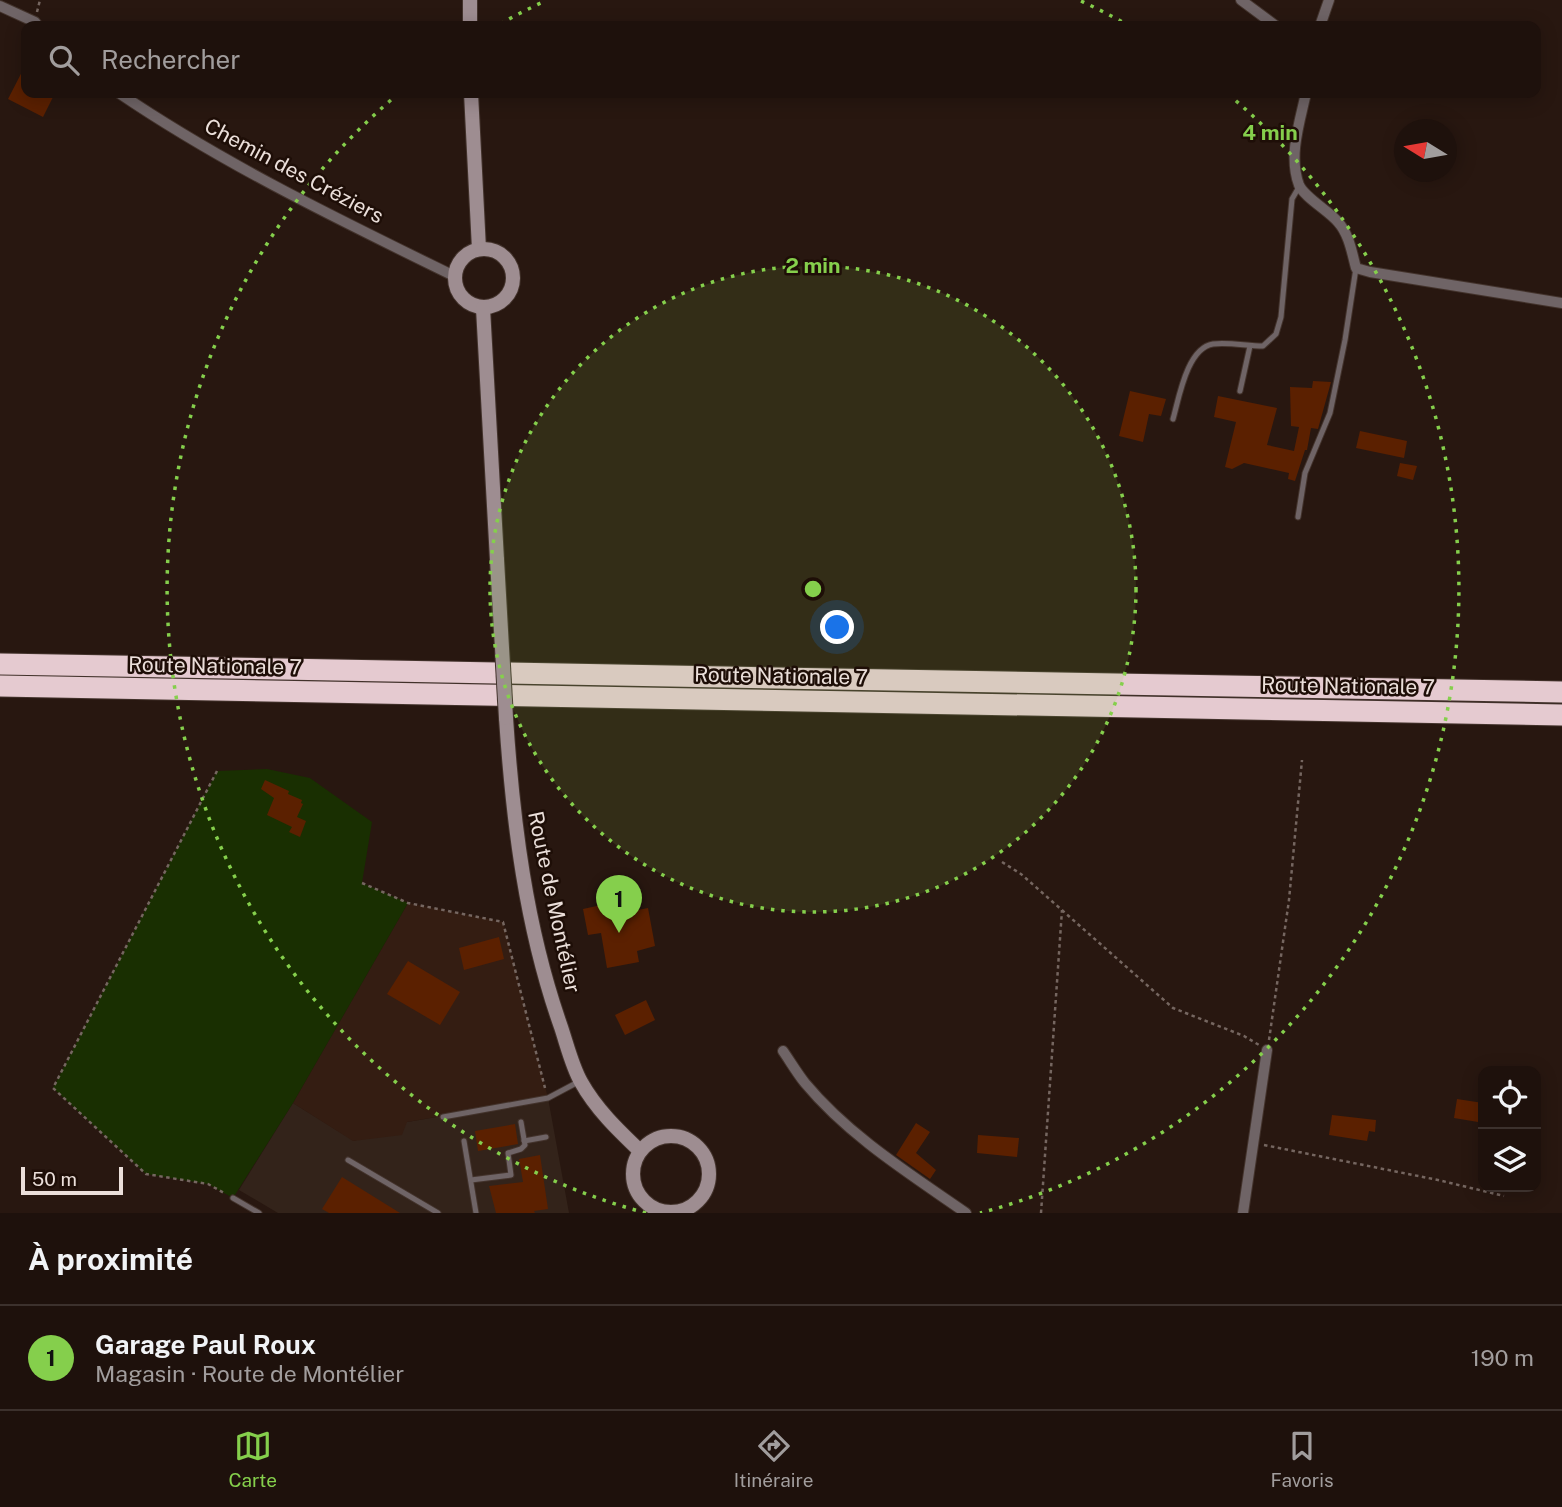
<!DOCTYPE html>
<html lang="fr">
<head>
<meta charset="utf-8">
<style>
	:root { --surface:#1e110c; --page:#2b1f1a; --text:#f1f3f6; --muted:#a19d9d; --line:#3c312d; --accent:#85cf4c }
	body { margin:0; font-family:"Public Sans",sans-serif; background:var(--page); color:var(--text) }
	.controls { position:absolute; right:21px; bottom:21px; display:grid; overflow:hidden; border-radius:14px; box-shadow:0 4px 18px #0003 }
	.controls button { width:63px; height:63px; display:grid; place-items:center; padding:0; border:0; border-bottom:2px solid var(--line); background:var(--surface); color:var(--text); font:35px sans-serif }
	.compass { position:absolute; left:1394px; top:119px; width:63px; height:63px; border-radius:50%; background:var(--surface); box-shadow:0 4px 18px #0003; rotate:281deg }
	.scale { position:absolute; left:21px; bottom:18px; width:102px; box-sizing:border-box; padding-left:7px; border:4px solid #ebdfda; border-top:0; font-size:19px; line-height:24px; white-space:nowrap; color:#ebdfda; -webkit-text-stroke:5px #1e0e07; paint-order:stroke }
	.you { position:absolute; left:838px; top:628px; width:24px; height:24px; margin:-18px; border:5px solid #fff; border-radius:50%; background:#1a73e8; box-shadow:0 0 0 10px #1a73e833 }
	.badge { display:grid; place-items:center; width:46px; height:46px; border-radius:50%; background:var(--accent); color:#111; font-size:23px; font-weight:700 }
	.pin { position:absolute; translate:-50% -58px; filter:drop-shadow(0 2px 4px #0008) }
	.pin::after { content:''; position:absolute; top:37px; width:24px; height:21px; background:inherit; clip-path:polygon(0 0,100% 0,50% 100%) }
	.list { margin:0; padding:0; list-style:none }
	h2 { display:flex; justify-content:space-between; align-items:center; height:91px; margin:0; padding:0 28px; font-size:30px }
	h2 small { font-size:23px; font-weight:400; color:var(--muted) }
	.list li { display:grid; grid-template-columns:46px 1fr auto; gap:21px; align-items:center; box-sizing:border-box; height:105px; padding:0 28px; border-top:2px solid var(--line) }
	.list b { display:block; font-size:26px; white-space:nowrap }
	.list p { margin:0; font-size:23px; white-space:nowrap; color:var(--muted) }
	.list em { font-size:23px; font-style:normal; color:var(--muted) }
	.icon { flex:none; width:38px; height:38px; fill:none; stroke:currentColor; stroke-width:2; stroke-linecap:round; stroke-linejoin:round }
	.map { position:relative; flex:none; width:1562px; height:1213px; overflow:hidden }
	.search { position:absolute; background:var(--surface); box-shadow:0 4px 18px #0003; left:21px; right:21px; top:21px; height:77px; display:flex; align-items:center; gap:18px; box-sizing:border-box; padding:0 24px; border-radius:14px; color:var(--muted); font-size:26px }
	.sheet { height:196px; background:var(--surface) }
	nav { display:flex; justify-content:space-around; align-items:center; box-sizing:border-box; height:98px; border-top:2px solid var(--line); background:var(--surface); font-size:19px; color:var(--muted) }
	nav a { display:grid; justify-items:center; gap:4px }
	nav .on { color:var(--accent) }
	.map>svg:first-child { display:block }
</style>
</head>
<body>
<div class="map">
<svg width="1562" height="1213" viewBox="0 0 1562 1213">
	<rect width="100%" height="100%" fill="#281710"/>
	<polygon fill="#33231a" points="548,1098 569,1213 278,1213 239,1190 293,1103 354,1141 407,1122"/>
	<polygon fill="#341d12" points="408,903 503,922 548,1098 407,1122 402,1135 353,1141 293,1103"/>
	<polygon fill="#192f01" points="267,769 310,778 372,822 362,883 408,903 293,1103 233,1198 208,1184 146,1174 53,1088 217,771"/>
	<g fill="#5b2000">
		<polygon points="26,64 26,93 55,93 43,117 8,99"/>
		<polygon points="1313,381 1331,382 1318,429 1311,428 1307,450 1305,450 1295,481 1288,479 1289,473 1244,463 1232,469 1225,467 1236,422 1214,417 1218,396 1277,408 1267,445 1294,451 1299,427 1291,426 1290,387 1312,388"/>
		<polygon points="1130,391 1166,399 1161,416 1149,414 1143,442 1119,436"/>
		<polygon points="1360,431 1407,441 1404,458 1356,448"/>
		<polygon points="1400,463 1417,466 1413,480 1397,476"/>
		<polygon points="265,780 289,791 288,794 302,800 301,803 303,804 297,817 306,821 300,837 289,832 292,827 267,815 274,798 261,789"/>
		<polygon points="615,902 618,914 648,908 655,946 637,951 639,962 607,968 601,933 588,935 583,909"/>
		<polygon points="499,937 504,959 464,970 459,948"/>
		<polygon points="408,961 460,992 440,1025 387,994"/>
		<polygon points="646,1000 655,1020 625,1035 615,1015"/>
		<polygon points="1457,1099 1483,1103 1483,1121 1478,1120 1478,1122 1454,1118"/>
		<polygon points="1332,1115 1376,1120 1375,1132 1369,1131 1367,1141 1329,1135"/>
		<polygon points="916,1123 930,1132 916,1153 936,1170 930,1179 896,1155"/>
		<polygon points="515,1124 518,1144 478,1151 475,1131"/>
		<polygon points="978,1135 1019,1138 1017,1157 977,1153"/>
		<polygon points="540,1155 548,1209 534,1211 535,1213 496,1213 489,1186 523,1182 519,1159"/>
		<polygon points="342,1177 400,1213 329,1213 322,1209"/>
	</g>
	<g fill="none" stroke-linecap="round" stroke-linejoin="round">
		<g stroke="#43332c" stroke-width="7">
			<g id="lane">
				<polyline points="1240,391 1250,346"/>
				<path d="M1173,419C1179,398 1187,348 1213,344C1229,342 1247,346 1263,346L1276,334L1281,317L1292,199L1299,187"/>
				<polyline points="1298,517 1305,473 1330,413 1345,340 1356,268"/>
				<polyline points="443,1117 548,1098 580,1081"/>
				<polyline points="464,1141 476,1213"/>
				<polyline points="524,1141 546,1137"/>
				<polyline points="348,1160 438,1213"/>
				<polyline points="471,1180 511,1175 508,1153 521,1149 525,1145 521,1122"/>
				<polyline points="233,1198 259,1213"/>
			</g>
		</g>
		<g stroke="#43332c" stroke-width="12">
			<g id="street">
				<polyline points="1241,0 1276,26"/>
				<polyline points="0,6 35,22 38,26"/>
				<polyline points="1320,26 1329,0"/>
				<path d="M119,93C225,165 340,220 454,276"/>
				<path d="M1306,93C1300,121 1288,156 1299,185C1304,197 1329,211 1338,222C1349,234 1352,253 1356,268L1370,272L1562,303"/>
				<path d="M783,1051C790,1061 797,1073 805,1083C849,1136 910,1174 966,1213"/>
				<polyline points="1243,1213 1267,1050"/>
			</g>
		</g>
		<g stroke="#43332c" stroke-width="16">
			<g id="secondary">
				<polyline points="470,0 470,26"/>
				<polyline points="471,93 479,249"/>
				<circle cx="484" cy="278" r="29"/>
				<polyline points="483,308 497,560"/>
				<path d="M506,718C513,823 526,928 561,1027C567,1045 572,1066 581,1082C596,1109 618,1130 640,1151"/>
				<circle cx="671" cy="1174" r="38"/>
			</g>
		</g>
		<g stroke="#43332c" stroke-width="23">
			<g id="highway">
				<polyline points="0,664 1562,692"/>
				<polyline points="0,686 1562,715"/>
			</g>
		</g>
		<g stroke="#756660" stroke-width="2.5" stroke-dasharray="3.5 3.5" stroke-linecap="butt">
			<polyline points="37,12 40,0"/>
			<polyline points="217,771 53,1088 146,1174 208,1184 224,1193"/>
			<polyline points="1002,862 1021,874 1173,1008 1244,1036 1259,1045"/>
			<polyline points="362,883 408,903 503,922 545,1088"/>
			<polyline points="1269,1040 1289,900 1302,760"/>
			<polyline points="1264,1145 1438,1180 1504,1196"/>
			<polyline points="1041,1213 1062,910"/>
		</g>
		<use href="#lane" stroke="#6f6466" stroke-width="5"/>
		<use href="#street" stroke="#6f6466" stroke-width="10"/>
		<use href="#secondary" stroke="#9e8d91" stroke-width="14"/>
		<use href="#highway" stroke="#e5cad0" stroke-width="21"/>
		<g stroke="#43332c" stroke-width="16" stroke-linecap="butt">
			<polyline id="secondary-bridge" points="497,560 506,718"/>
		</g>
		<use href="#secondary-bridge" stroke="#9e8d91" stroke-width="14"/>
	</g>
	<circle cx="813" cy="589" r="323" fill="#85cf4c" fill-opacity=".12"/>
	<g fill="none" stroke="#85cf4c" stroke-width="3.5" stroke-dasharray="3.5 7">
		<circle cx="813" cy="589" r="323"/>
		<path d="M646 1213A646 646 0 0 1 398 94M500 24A646 646 0 0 1 545 1M1081 1A646 646 0 0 1 1126 24M1228 94A646 646 0 0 1 980 1213"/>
	</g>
	<g text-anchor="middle" stroke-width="5" stroke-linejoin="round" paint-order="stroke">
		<g font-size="21" fill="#ebdfda" stroke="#1e0e07">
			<text transform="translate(294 171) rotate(28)" y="7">Chemin des Créziers</text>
			<text transform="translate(215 666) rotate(1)" y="7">Route Nationale 7</text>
			<text transform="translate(781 676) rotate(1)" y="7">Route Nationale 7</text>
			<text transform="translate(1348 686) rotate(1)" y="7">Route Nationale 7</text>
			<text transform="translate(554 902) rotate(78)" y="7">Route de Montélier</text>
		</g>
	</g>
	<circle cx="813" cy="589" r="10" fill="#85cf4c" stroke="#1e0e07" stroke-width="3.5"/>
	<g font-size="21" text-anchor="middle" font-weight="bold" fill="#85cf4c" stroke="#1e0e07" stroke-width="5" stroke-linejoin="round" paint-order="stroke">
		<text x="1270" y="140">4 min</text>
		<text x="813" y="273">2 min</text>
	</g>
</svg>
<div class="controls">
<button><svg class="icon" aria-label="locate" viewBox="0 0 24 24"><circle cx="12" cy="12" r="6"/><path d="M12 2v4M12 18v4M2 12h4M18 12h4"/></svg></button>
<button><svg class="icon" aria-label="layers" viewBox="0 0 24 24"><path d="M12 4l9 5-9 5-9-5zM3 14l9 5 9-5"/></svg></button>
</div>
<svg class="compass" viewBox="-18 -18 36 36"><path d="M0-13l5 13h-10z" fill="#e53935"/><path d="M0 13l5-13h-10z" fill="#a19d9d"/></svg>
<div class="scale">50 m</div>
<div class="you"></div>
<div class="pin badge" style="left:619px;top:933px">1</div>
<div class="search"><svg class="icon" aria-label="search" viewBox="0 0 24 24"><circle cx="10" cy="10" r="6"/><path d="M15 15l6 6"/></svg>Rechercher</div>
</div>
<section class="sheet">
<h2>À proximité<small></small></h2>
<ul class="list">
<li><span class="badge">1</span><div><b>Garage Paul Roux</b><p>Magasin · Route de Montélier</p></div><em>190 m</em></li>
</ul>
</section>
<nav>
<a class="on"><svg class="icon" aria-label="map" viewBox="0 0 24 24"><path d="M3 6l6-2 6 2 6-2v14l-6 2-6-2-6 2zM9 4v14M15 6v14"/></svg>Carte</a>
<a><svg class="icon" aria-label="directions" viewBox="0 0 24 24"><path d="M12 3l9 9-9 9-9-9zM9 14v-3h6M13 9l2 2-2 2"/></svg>Itinéraire</a>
<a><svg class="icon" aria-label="saved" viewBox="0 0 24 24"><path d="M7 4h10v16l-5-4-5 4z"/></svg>Favoris</a>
</nav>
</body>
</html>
